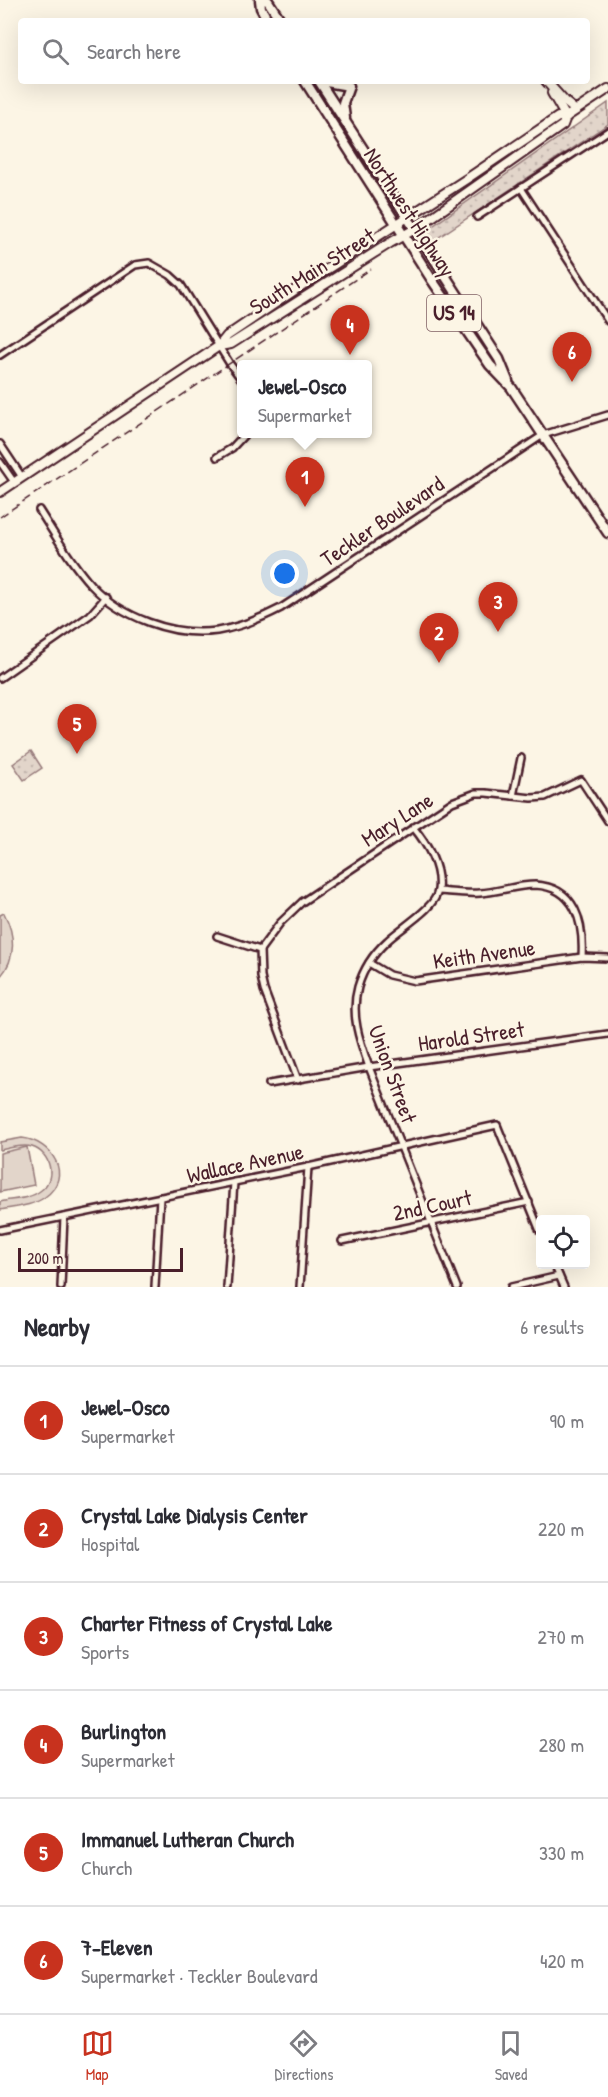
<!DOCTYPE html>
<html lang="en">
<head>
<meta charset="utf-8">
<style>
	:root { --surface:#fff; --page:#f7f7f7; --text:#2b2b33; --muted:#7c7c81; --line:#e1e1e2; --accent:#c8321e }
	body { margin:0; font-family:"Patrick Hand",sans-serif; background:var(--page); color:var(--text) }
	.controls { position:absolute; right:18px; bottom:18px; display:grid; overflow:hidden; border-radius:6px; box-shadow:0 6px 24px #0002 }
	.controls button { width:54px; height:54px; display:grid; place-items:center; padding:0; border:0; border-bottom:2px solid var(--line); background:var(--surface); color:var(--text); font:30px sans-serif }
	.scale { position:absolute; left:18px; bottom:15px; width:165px; box-sizing:border-box; padding-left:6px; border:3px solid #4a1f2b; border-top:0; font-size:16px; line-height:21px; white-space:nowrap; color:#4a1f2b; -webkit-text-stroke:4px #fcf5e5; paint-order:stroke }
	.you { position:absolute; left:285px; top:574px; width:21px; height:21px; margin:-15px; border:4px solid #fff; border-radius:50%; background:#1a73e8; box-shadow:0 0 0 9px #1a73e833 }
	.badge { display:grid; place-items:center; width:39px; height:39px; border-radius:50%; background:var(--accent); color:#fff; font-size:20px; font-weight:700 }
	.pin { position:absolute; translate:-50% -50px; filter:drop-shadow(0 2px 3px #0008) }
	.pin::after { content:''; position:absolute; top:32px; width:21px; height:18px; background:inherit; clip-path:polygon(0 0,100% 0,50% 100%) }
	.popup { position:absolute; left:237px; top:360px; width:135px; height:78px; box-sizing:border-box; display:grid; place-content:center; border-radius:6px; background:var(--surface); filter:drop-shadow(0 2px 4px #0005); font-size:20px; white-space:nowrap; color:var(--muted) }
	.popup b { font-size:22px; color:var(--text) }
	.popup::after { content:''; position:absolute; left:50%; top:100%; margin-left:-12px; border:12px solid transparent; border-top-color:var(--surface) }
	.list { margin:0; padding:0; list-style:none }
	h2 { display:flex; justify-content:space-between; align-items:center; height:78px; margin:0; padding:0 24px; font-size:26px }
	h2 small { font-size:20px; font-weight:400; color:var(--muted) }
	.list li { display:grid; grid-template-columns:39px 1fr auto; gap:18px; align-items:center; box-sizing:border-box; height:108px; padding:0 24px; border-top:2px solid var(--line) }
	.list b { display:block; font-size:22px; white-space:nowrap }
	.list p { margin:0; font-size:20px; white-space:nowrap; color:var(--muted) }
	.list em { font-size:20px; font-style:normal; color:var(--muted) }
	.icon { flex:none; width:33px; height:33px; fill:none; stroke:currentColor; stroke-width:2; stroke-linecap:round; stroke-linejoin:round }
	.map { position:relative; flex:none; width:608px; height:1287px; overflow:hidden }
	.search { position:absolute; background:var(--surface); box-shadow:0 6px 24px #0002; left:18px; right:18px; top:18px; height:66px; display:flex; align-items:center; gap:15px; box-sizing:border-box; padding:0 21px; border-radius:6px; color:var(--muted); font-size:22px }
	.sheet { height:726px; background:var(--surface) }
	nav { display:flex; justify-content:space-around; align-items:center; box-sizing:border-box; height:84px; border-top:2px solid var(--line); background:var(--surface); font-size:16px; color:var(--muted) }
	nav a { display:grid; justify-items:center; gap:3px }
	nav .on { color:var(--accent) }
	.map>svg:first-child { display:block }
</style>
</head>
<body>
<div class="map">
<svg width="608" height="1287" viewBox="0 0 608 1287">
	<defs>
		<pattern id="grass-dots" width="8" height="8" patternUnits="userSpaceOnUse" patternTransform="scale(1.5)"><rect width="8" height="8" fill="#e2d5ca"/><path d="M2 2h.1M6 6h.1" fill="none" stroke="#c3b6ae" stroke-width="1.8" stroke-linecap="round"/></pattern>
	</defs>
	<rect width="100%" height="100%" fill="#fcf5e5"/>
	<filter id="ink" filterUnits="userSpaceOnUse"><feTurbulence type="fractalNoise" baseFrequency=".0167" numOctaves="2"/><feDisplacementMap in="SourceGraphic" scale="12" xChannelSelector="R" yChannelSelector="G"/><feConvolveMatrix kernelMatrix="1 2 1 2 8 2 1 2 1" color-interpolation-filters="sRGB"/></filter>
	<g filter="url(#ink)">
		<g fill="url(#grass-dots)" stroke="#967a7a" stroke-width="1.5">
			<polygon points="608,103 608,124 430,243 425,235 427,230"/>
			<polygon points="31,751 42,768 24,780 13,764"/>
		</g>
		<g fill="#e2d5ca" stroke="#967a7a" stroke-width="1.5">
			<path d="M4,913C15,934 17,958 0,977V915Z"/>
			<path d="M22,1138C52,1141 74,1176 45,1197C33,1206 15,1207 0,1210V1202C12,1199 30,1199 40,1191C57,1179 51,1153 32,1147C22,1144 10,1148 0,1150V1142Z"/>
			<polygon points="27,1147 34,1185 0,1192 0,1153"/>
		</g>
		<g fill="none" stroke-linecap="round" stroke-linejoin="round">
			<g stroke="#4a1f2b" stroke-width="10">
				<g id="street">
					<polyline points="521,188 608,321"/>
					<polyline points="477,217 608,131"/>
					<polyline points="0,355 135,265 149,263 170,275 181,285 230,364 242,380"/>
					<polyline points="0,444 22,477"/>
					<polyline points="217,457 232,448 245,434"/>
					<polyline points="0,462 14,482"/>
					<path d="M39,510C55,535 71,563 91,585C121,617 173,637 217,631C240,627 260,619 281,608L543,435L608,415"/>
					<polyline points="0,678 90,615 106,597"/>
					<polyline points="513,796 521,758"/>
					<path d="M413,827C427,844 441,866 438,890C436,908 400,928 387,941C374,953 363,970 358,987C350,1015 360,1042 369,1067L457,1287"/>
					<path d="M438,891C452,892 466,894 480,893C498,892 517,885 535,885C576,887 584,923 582,957"/>
					<polyline points="217,936 260,950"/>
					<polyline points="260,950 280,923 302,902 452,802 476,793 486,793 532,798 545,797 581,780 608,821"/>
					<polyline points="260,950 261,977 264,990 298,1080"/>
					<polyline points="369,963 389,975 415,981 582,957 608,958"/>
					<polyline points="269,1084 369,1067 608,1034"/>
					<polyline points="0,1230 308,1167 497,1125 540,1231"/>
					<polyline points="342,1241 529,1202"/>
					<polyline points="554,1264 564,1287"/>
					<polyline points="61,1287 64,1217"/>
					<polyline points="155,1287 160,1197"/>
					<polyline points="227,1287 234,1182"/>
					<polyline points="300,1287 308,1167"/>
					<polyline points="511,1287 559,1276"/>
				</g>
			</g>
			<g stroke="#4a1f2b" stroke-width="12">
				<g id="secondary">
					<polyline points="546,81 564,101 575,110"/>
					<polyline points="552,93 566,117"/>
					<polyline points="219,346 231,344 390,243 415,229 563,125 566,117"/>
					<polyline points="0,492 219,346 227,336 298,288 468,178 558,117 566,117 608,89"/>
				</g>
			</g>
			<g stroke="#4a1f2b" stroke-width="13">
				<g id="primary">
					<polyline points="260,0 261,8 268,21"/>
					<polyline points="264,0 268,1 281,21"/>
					<polyline points="305,81 432,280 490,365 511,387 608,533"/>
					<polyline points="319,81 499,359 508,381"/>
					<polyline points="321,81 349,86 343,103 345,118"/>
				</g>
			</g>
			<use href="#street" stroke="#fcf5e5" stroke-width="5"/>
			<use href="#secondary" stroke="#fcf5e5" stroke-width="8"/>
			<use href="#primary" stroke="#fcf5e5" stroke-width="8"/>
			<polyline stroke="#4a1f2b" stroke-width="1.5" stroke-dasharray="9 4.5" stroke-linecap="butt" points="0,517 371,269"/>
		</g>
	</g>
	<g text-anchor="middle" stroke-width="5" stroke-linejoin="round" paint-order="stroke">
		<rect fill="#fcf5e5" stroke="#7f5f63" stroke-width="1.5" x="427" y="295" width="54" height="36" rx="4.5"/>
		<g font-size="21" font-weight="bold" fill="#4a1f2b">
			<text x="454" y="320">US 14</text>
		</g>
		<g font-size="22" fill="#4a1f2b" stroke="#fcf5e5">
			<text transform="translate(410 212) rotate(57)" y="8">Northwest Highway</text>
			<text transform="translate(312 271) rotate(-32)" y="8">South Main Street</text>
			<text transform="translate(382 521) rotate(-34)" y="8">Teckler Boulevard</text>
			<text transform="translate(397 819) rotate(-33)" y="8">Mary Lane</text>
			<text transform="translate(484 954) rotate(-8)" y="8">Keith Avenue</text>
			<text transform="translate(471 1036) rotate(-8)" y="8">Harold Street</text>
			<text transform="translate(393 1074) rotate(70)" y="8">Union Street</text>
			<text transform="translate(245 1163) rotate(-12)" y="8">Wallace Avenue</text>
			<text transform="translate(432 1205) rotate(-12)" y="8">2nd Court</text>
		</g>
	</g>
</svg>
<div class="controls">
<button><svg class="icon" aria-label="locate" viewBox="0 0 24 24"><circle cx="12" cy="12" r="6"/><path d="M12 2v4M12 18v4M2 12h4M18 12h4"/></svg></button>
</div>
<div class="scale">200 m</div>
<div class="you"></div>
<div class="pin badge" style="left:305px;top:507px">1</div>
<div class="popup"><b>Jewel-Osco</b>Supermarket</div>
<div class="pin badge" style="left:439px;top:663px">2</div>
<div class="pin badge" style="left:498px;top:632px">3</div>
<div class="pin badge" style="left:350px;top:355px">4</div>
<div class="pin badge" style="left:77px;top:754px">5</div>
<div class="pin badge" style="left:572px;top:382px">6</div>
<div class="search"><svg class="icon" aria-label="search" viewBox="0 0 24 24"><circle cx="10" cy="10" r="6"/><path d="M15 15l6 6"/></svg>Search here</div>
</div>
<section class="sheet">
<h2>Nearby<small>6 results</small></h2>
<ul class="list">
<li><span class="badge">1</span><div><b>Jewel-Osco</b><p>Supermarket</p></div><em>90 m</em></li>
<li><span class="badge">2</span><div><b>Crystal Lake Dialysis Center</b><p>Hospital</p></div><em>220 m</em></li>
<li><span class="badge">3</span><div><b>Charter Fitness of Crystal Lake</b><p>Sports</p></div><em>270 m</em></li>
<li><span class="badge">4</span><div><b>Burlington</b><p>Supermarket</p></div><em>280 m</em></li>
<li><span class="badge">5</span><div><b>Immanuel Lutheran Church</b><p>Church</p></div><em>330 m</em></li>
<li><span class="badge">6</span><div><b>7-Eleven</b><p>Supermarket · Teckler Boulevard</p></div><em>420 m</em></li>
</ul>
</section>
<nav>
<a class="on"><svg class="icon" aria-label="map" viewBox="0 0 24 24"><path d="M3 6l6-2 6 2 6-2v14l-6 2-6-2-6 2zM9 4v14M15 6v14"/></svg>Map</a>
<a><svg class="icon" aria-label="directions" viewBox="0 0 24 24"><path d="M12 3l9 9-9 9-9-9zM9 14v-3h6M13 9l2 2-2 2"/></svg>Directions</a>
<a><svg class="icon" aria-label="saved" viewBox="0 0 24 24"><path d="M7 4h10v16l-5-4-5 4z"/></svg>Saved</a>
</nav>
</body>
</html>
